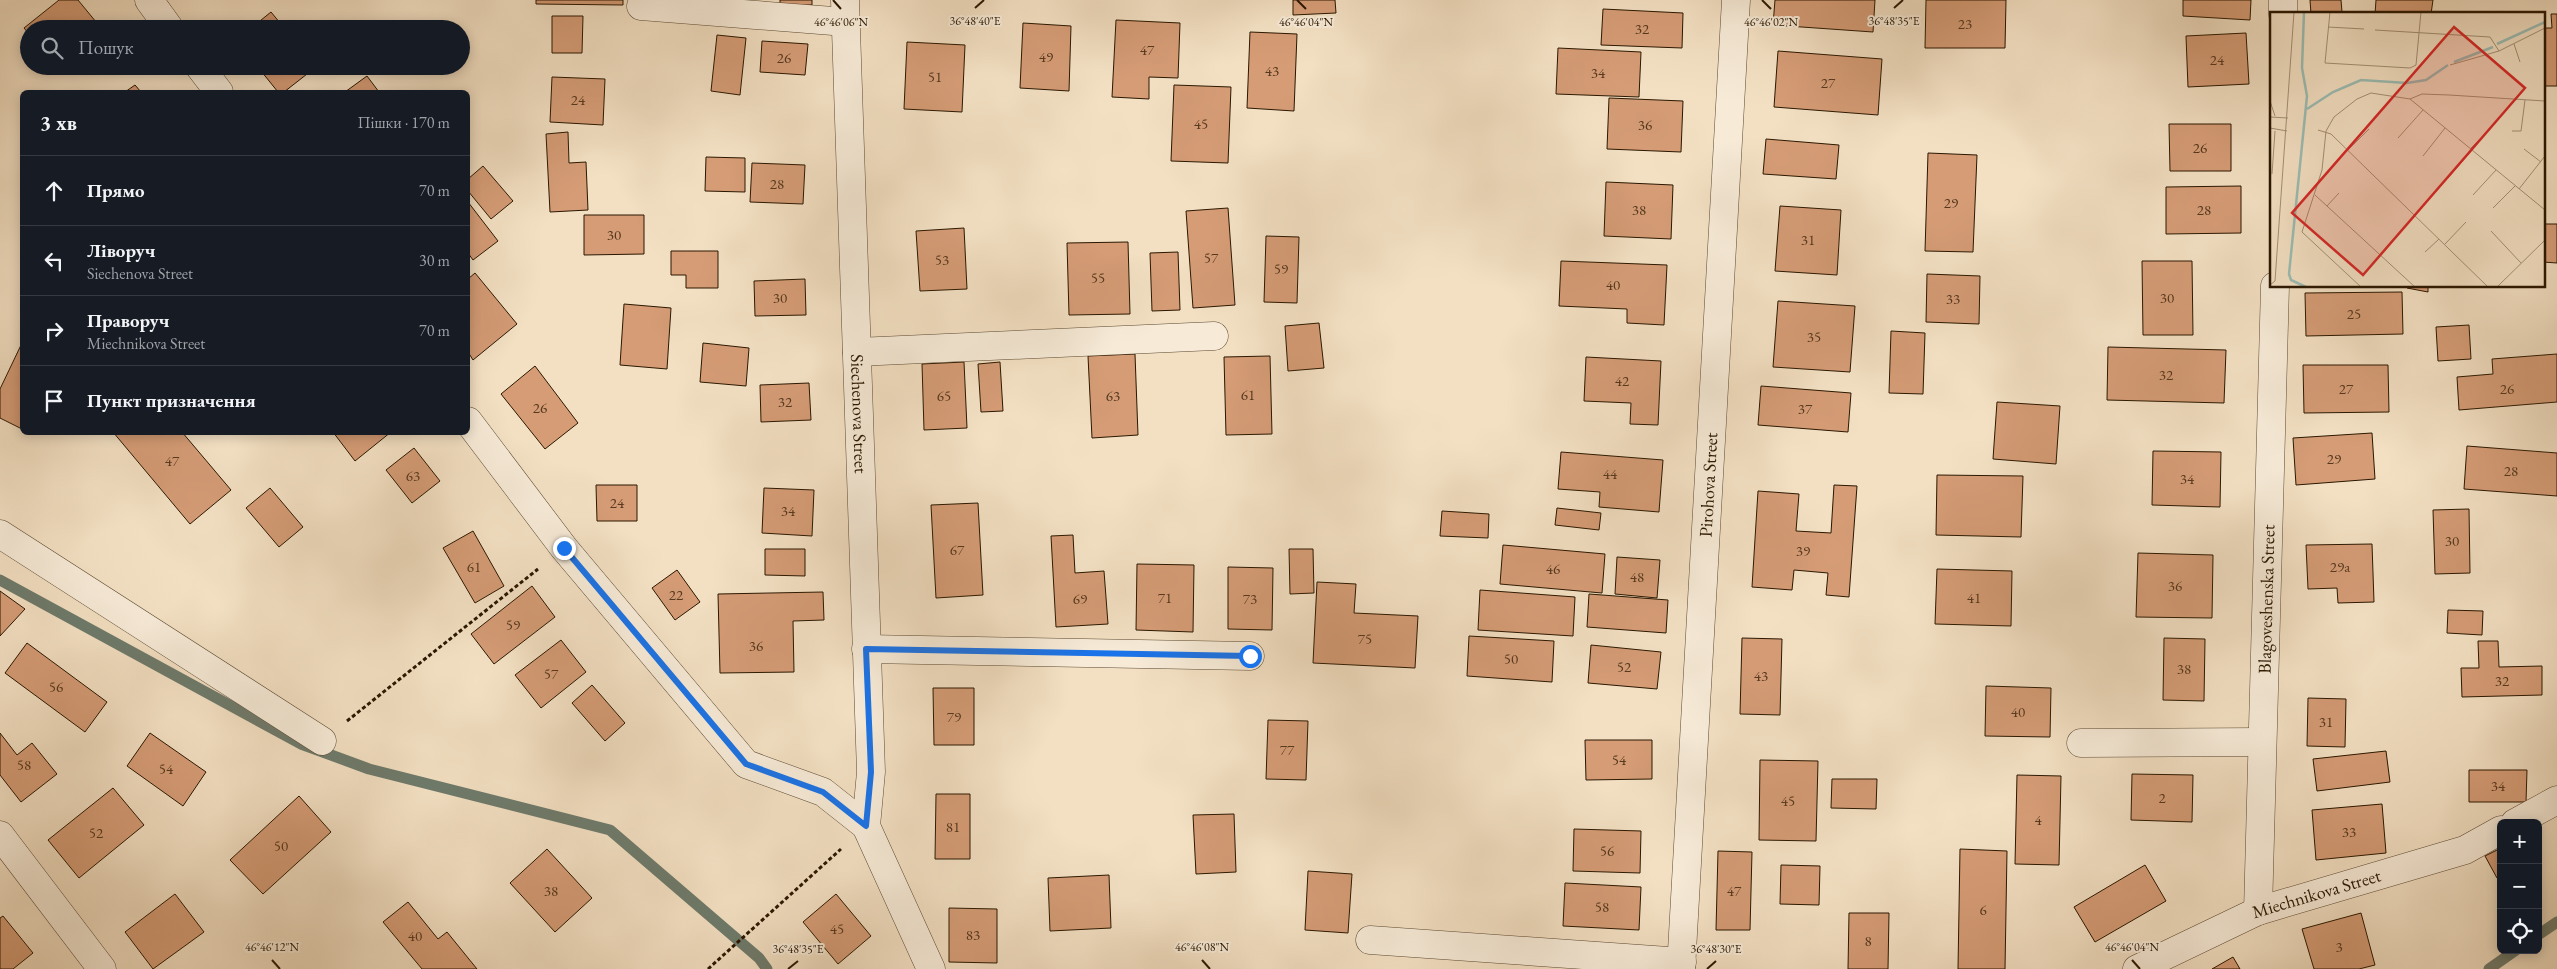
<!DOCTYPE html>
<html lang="uk">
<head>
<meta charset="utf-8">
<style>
	:root { --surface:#171b24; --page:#20242c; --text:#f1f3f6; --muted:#9ea1a6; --line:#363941 }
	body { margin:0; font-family:"EB Garamond",serif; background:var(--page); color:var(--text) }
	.controls { position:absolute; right:15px; bottom:15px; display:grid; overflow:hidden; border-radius:8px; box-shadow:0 2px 12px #0003 }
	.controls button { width:45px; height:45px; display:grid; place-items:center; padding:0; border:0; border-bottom:1px solid var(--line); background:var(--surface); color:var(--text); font:25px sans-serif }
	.stop { position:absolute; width:15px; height:15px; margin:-11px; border:4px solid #1a73e8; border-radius:50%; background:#fff }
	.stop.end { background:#1a73e8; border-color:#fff; box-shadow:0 1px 5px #0008 }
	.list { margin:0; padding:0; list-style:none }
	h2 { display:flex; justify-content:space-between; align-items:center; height:65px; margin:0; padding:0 20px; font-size:21px }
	h2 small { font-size:16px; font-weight:400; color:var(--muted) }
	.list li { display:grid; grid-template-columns:32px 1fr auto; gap:15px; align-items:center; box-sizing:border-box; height:70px; padding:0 20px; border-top:1px solid var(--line) }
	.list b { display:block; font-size:19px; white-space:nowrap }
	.list p { margin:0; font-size:16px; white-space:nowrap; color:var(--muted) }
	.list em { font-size:16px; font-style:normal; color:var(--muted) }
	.icon { flex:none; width:28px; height:28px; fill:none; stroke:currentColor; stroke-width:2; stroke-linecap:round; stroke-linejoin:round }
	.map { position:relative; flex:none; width:2557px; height:969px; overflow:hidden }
	.search { position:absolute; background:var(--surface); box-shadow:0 2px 12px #0003; left:20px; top:20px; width:450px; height:55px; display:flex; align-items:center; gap:12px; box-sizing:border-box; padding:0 18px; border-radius:28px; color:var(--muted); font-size:19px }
	.panel { position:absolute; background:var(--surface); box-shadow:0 2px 12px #0003; left:20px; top:90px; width:450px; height:345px; border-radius:8px }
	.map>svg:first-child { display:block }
</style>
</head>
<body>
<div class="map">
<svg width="2557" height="969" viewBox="0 0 2557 969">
	<rect width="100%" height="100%" fill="#f3e0c3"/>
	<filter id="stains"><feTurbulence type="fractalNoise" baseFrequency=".004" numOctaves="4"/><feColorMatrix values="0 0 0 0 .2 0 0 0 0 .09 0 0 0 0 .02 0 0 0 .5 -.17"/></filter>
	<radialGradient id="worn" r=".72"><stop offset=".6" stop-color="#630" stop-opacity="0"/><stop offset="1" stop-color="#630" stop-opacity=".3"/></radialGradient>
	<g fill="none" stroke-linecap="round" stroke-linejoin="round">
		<g stroke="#6e7b6c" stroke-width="11">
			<polyline points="0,580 301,744 369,769 610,830 759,958 767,969"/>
			<polyline points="2538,935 2557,922"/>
			<polyline points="2489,969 2516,950"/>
		</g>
	</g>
	<g fill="#d59c76" stroke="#2a1700">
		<polygon points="59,0 78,0 101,28 29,29 29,34 24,28"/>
		<polygon points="536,0 623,0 623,5 536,4"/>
		<polygon points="780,0 812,0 812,5 780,6"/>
		<polygon points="1293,0 1335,0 1336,13 1293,15"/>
		<polygon points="1775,0 1875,0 1873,32 1773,25"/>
		<polygon points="1926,0 2006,0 2005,48 1925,48"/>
		<polygon points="2183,0 2251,0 2250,20 2183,16"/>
		<polygon points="2310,0 2341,0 2342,12 2311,14"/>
		<polygon points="2376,0 2433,0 2431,14 2375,14"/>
		<polygon points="1603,9 1683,13 1682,48 1601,45"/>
		<polygon points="271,12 285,29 250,29"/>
		<polygon points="2551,14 2557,14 2557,86 2543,86 2543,28 2552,28"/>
		<polygon points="552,16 583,16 582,53 552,53"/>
		<polygon points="1116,20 1180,23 1178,78 1149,77 1149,99 1112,97"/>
		<polygon points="1023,23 1071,26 1069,91 1020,88"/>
		<polygon points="1250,32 1297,34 1294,111 1247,108"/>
		<polygon points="2246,33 2249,84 2188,87 2186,36"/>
		<polygon points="717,35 746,38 740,95 711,91"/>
		<polygon points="762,41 808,44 805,75 760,72"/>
		<polygon points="907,42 965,45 962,112 904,109"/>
		<polygon points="1558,48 1641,52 1639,97 1556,94"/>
		<polygon points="1778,51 1882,59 1878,115 1774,107"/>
		<polygon points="257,66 316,66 316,67 284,92 278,92"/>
		<polygon points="367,76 379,92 345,92"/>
		<polygon points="552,77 605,79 603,125 550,122"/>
		<polygon points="135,85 141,92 125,92"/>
		<polygon points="1174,85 1231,87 1228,163 1171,161"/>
		<polygon points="1609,98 1683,101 1681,152 1607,149"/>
		<polygon points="2169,124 2231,124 2231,171 2170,171"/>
		<polygon points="568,132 569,163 586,162 588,210 550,212 546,134"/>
		<polygon points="1766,139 1839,145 1836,179 1763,174"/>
		<polygon points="1928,153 1977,155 1973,252 1925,251"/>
		<polygon points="706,157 745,158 745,192 705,191"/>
		<polygon points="752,163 805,165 803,204 750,202"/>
		<polygon points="483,166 513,201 491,219 468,191 468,179"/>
		<polygon points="1606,182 1673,185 1671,239 1604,236"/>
		<polygon points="2241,186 2241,233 2166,234 2166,187"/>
		<polygon points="468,202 498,241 473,260 468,253"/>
		<polygon points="1780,206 1841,210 1837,275 1775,271"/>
		<polygon points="1228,208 1235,305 1193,308 1186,211"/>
		<polygon points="584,215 644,215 644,254 584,255"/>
		<polygon points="2543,224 2557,224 2557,263 2543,262"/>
		<polygon points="964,228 967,289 920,291 916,231"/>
		<polygon points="1266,236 1299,237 1297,303 1264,302"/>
		<polygon points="1128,242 1130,314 1069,315 1067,243"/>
		<polygon points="671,251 718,251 718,288 686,288 686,275 671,275"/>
		<polygon points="1178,252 1180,310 1152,311 1150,253"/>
		<polygon points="1561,261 1667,265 1664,325 1627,323 1627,309 1559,306"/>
		<polygon points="2142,261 2192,261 2193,335 2143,335"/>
		<polygon points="475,273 517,324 473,360 468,352 468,279"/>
		<polygon points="1927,274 1980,276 1979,324 1926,322"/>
		<polygon points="805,279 806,315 755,316 754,281"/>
		<polygon points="2408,286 2428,286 2428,292 2407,288"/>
		<polygon points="2402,292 2403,334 2306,336 2305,293"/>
		<polygon points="1778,301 1855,306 1850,372 1773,367"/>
		<polygon points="624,304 671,308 667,369 620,365"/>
		<polygon points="1319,323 1324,368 1288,371 1285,326"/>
		<polygon points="2469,325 2471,359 2438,361 2436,327"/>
		<polygon points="1891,331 1925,333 1923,394 1889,393"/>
		<polygon points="22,343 22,429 0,418 0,389"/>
		<polygon points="703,343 749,348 746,386 700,382"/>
		<polygon points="2108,347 2226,350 2224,403 2107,400"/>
		<polygon points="1135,354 1138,435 1092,438 1088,356"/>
		<polygon points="2557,354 2557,402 2459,410 2457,377 2493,374 2492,359"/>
		<polygon points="1270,356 1272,434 1226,435 1224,357"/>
		<polygon points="1586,357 1661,361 1658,425 1630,424 1631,403 1584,401"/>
		<polygon points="964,362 967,428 924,430 922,364"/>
		<polygon points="1000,362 1003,411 981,412 978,364"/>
		<polygon points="2303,365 2388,365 2389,412 2304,413"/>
		<polygon points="535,366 578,423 545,449 501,394"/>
		<polygon points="809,383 811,420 761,422 760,385"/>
		<polygon points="1761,386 1851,393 1848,432 1758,425"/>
		<polygon points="1997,402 2060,406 2056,464 1993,459"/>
		<polygon points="113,432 182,432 231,490 190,524"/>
		<polygon points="333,432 391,432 355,461"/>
		<polygon points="2372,433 2375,479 2296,485 2293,438"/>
		<polygon points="2467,446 2557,453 2557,496 2464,489"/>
		<polygon points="414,448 440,481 412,503 386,470"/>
		<polygon points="2153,451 2221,452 2220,507 2152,505"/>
		<polygon points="1561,452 1663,460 1659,512 1599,507 1600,492 1558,489"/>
		<polygon points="1937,475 2023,476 2021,537 1936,535"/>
		<polygon points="596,485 637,485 637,521 597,521"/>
		<polygon points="1834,485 1857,486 1849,597 1826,595 1828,573 1794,570 1792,590 1752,587 1758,491 1799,494 1796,531 1831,533"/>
		<polygon points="270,488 303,527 279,547 246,508"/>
		<polygon points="764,488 814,490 812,536 762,533"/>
		<polygon points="978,503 983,595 936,598 931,505"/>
		<polygon points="1557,508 1601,513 1599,530 1555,525"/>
		<polygon points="2469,509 2470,573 2435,574 2433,510"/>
		<polygon points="1442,511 1489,514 1488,538 1440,536"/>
		<polygon points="473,531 504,586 475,603 443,548"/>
		<polygon points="1073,535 1075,573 1104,571 1108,624 1056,627 1051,536"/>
		<polygon points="2372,544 2374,602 2338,603 2337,588 2308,589 2306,545"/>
		<polygon points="1503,545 1605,554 1602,593 1500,584"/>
		<polygon points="765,549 805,549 805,576 765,575"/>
		<polygon points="1289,549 1313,549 1314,593 1290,594"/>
		<polygon points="2138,553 2213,555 2212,618 2136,617"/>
		<polygon points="1617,557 1660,560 1657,598 1615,594"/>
		<polygon points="1137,564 1194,565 1193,632 1136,630"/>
		<polygon points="1228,567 1273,568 1272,630 1228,629"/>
		<polygon points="1937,569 2012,571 2011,626 1935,624"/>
		<polygon points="677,570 700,602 675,620 652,588"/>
		<polygon points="1317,582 1356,584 1354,613 1418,616 1415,668 1313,663"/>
		<polygon points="532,586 555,617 494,664 471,634"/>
		<polygon points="1480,590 1575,597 1573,636 1478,630"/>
		<polygon points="0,591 25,609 0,636"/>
		<polygon points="823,592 824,620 793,621 794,672 720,673 718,594"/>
		<polygon points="1589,594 1668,600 1666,633 1587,627"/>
		<polygon points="2448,610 2483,611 2482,635 2447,633"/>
		<polygon points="1469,636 1554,641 1552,682 1467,676"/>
		<polygon points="1742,638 1782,639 1780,715 1740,714"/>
		<polygon points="2164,638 2205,639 2204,701 2163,700"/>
		<polygon points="561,640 586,672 541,708 515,675"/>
		<polygon points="2478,641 2498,641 2499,667 2542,666 2542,695 2462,697 2461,668 2479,668"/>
		<polygon points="27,643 107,702 85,732 5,673"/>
		<polygon points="1591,645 1661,652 1657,689 1588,683"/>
		<polygon points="592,685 625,723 605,741 572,703"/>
		<polygon points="1986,686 2051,688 2050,737 1985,736"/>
		<polygon points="933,688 974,688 974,745 934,745"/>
		<polygon points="2308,698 2346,699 2345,747 2307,746"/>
		<polygon points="1268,720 1308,721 1306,780 1266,779"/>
		<polygon points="0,733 17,755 32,743 57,774 21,802 0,775"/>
		<polygon points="150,733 206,772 183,806 127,766"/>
		<polygon points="1585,740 1652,740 1652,779 1586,780"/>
		<polygon points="2386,751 2390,782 2317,791 2313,759"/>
		<polygon points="1760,760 1818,761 1816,841 1759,840"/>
		<polygon points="2469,770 2527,770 2526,802 2469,802"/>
		<polygon points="2132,774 2193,775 2192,822 2131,820"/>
		<polygon points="2017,775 2061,776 2059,865 2015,864"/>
		<polygon points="1832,779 1877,779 1876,809 1831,808"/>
		<polygon points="113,788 144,825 79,878 48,840"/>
		<polygon points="936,794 970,794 970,859 935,859"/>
		<polygon points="299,796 331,832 263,894 230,860"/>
		<polygon points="2382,804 2386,853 2316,860 2312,810"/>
		<polygon points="1234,814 1236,872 1196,874 1193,815"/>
		<polygon points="1574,829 1641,831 1640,873 1573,871"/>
		<polygon points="2501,848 2501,876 2497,878 2485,856"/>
		<polygon points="547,849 592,898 555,932 510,883"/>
		<polygon points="1960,849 2007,851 2005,969 1958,969"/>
		<polygon points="1718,851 1752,852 1750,930 1716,930"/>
		<polygon points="1781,865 1820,866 1819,905 1780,904"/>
		<polygon points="2145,865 2166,901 2095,942 2074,907"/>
		<polygon points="1308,871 1352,874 1348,933 1305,930"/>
		<polygon points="1109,875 1111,928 1050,931 1048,878"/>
		<polygon points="1565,883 1641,887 1639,930 1563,926"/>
		<polygon points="175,894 204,932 153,969 125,932"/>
		<polygon points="836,894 871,936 838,964 803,922"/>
		<polygon points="408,902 438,939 447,932 477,969 422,969 383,922"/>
		<polygon points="949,908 997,909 997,963 949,962"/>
		<polygon points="1849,913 1889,913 1888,969 1848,969"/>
		<polygon points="2361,913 2375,965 2359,969 2314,969 2302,929"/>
		<polygon points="3,916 33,953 13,969 0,969 0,918"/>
		<polygon points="2233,957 2240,969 2212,969"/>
	</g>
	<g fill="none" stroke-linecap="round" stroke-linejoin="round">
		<g stroke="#5c4931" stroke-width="29">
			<g id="minor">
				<polyline points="149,0 170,29"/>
				<path id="s1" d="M845,0L871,772L866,826"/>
				<polyline points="641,6 846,22"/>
				<polyline points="2283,14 2283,0"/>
				<polyline points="199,66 219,92"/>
				<polyline points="857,352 1214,336"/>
				<polyline points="468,421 564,548 746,764 823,792 866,826 931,969"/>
				<polyline points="0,534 322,741"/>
				<polyline points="866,649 1250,656"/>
				<polyline points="2081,743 2262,742"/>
				<polyline points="2515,823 2557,800"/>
				<polyline points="0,835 102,969"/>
				<path id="s2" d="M2258,911L2275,286"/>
				<polyline points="1370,940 1682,962"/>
				<path id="s3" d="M1681,969L1736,0"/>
				<path id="s4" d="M2137,969L2258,911L2465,850L2501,830"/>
			</g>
		</g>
		<g stroke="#2a1700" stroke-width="3" stroke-dasharray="4 2.5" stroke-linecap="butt">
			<polyline points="347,721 538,569"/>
			<polyline points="708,969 841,849"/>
		</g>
		<use href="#minor" stroke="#f7ebd8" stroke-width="28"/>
	</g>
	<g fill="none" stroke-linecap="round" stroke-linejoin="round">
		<polyline stroke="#1a73e8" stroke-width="6" points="564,548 746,764 823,792 866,826 871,772 866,649 1250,656"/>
	</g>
	<path fill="none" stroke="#2a1700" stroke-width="2" d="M833,0L841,9M1297,0L1306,9M1762,0L1771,9M975,8L984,0M1894,8L1903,0M272,960L280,969M1202,960L1210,969M2132,960L2140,969M788,969L798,961M1707,969L1716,961"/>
	<g text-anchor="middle" stroke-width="4" stroke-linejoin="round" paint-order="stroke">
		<g font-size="15" fill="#55381e">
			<text x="1965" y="29">23</text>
			<text x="1642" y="34">32</text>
			<text x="1147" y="55">47</text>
			<text x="1046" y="62">49</text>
			<text x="784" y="63">26</text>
			<text x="2217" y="65">24</text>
			<text x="1272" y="76">43</text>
			<text x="1598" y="78">34</text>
			<text x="935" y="82">51</text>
			<text x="1828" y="88">27</text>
			<text x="578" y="105">24</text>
			<text x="1201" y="129">45</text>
			<text x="1645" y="130">36</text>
			<text x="2200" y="153">26</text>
			<text x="777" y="189">28</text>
			<text x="1951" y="208">29</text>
			<text x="1639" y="215">38</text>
			<text x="2204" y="215">28</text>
			<text x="614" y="240">30</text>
			<text x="1808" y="245">31</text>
			<text x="1211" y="263">57</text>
			<text x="942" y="265">53</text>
			<text x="1281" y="274">59</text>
			<text x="1098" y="283">55</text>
			<text x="1613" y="290">40</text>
			<text x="780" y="303">30</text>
			<text x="2167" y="303">30</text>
			<text x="1953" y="304">33</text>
			<text x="2354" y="319">25</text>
			<text x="1814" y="342">35</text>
			<text x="2166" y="380">32</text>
			<text x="1622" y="386">42</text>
			<text x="2346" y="394">27</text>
			<text x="2507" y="394">26</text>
			<text x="1248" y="400">61</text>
			<text x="944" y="401">65</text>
			<text x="1113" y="401">63</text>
			<text x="785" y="407">32</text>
			<text x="540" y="413">26</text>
			<text x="1805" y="414">37</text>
			<text x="2334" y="464">29</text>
			<text x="172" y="466">47</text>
			<text x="2511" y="476">28</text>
			<text x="1610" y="479">44</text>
			<text x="413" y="481">63</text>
			<text x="2187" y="484">34</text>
			<text x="617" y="508">24</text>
			<text x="788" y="516">34</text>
			<text x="2452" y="546">30</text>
			<text x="957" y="555">67</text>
			<text x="1803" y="556">39</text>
			<text x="474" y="572">61</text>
			<text x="2340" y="572">29а</text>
			<text x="1553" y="574">46</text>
			<text x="1637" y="582">48</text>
			<text x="2175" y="591">36</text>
			<text x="676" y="600">22</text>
			<text x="1165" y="603">71</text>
			<text x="1974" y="603">41</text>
			<text x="1080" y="604">69</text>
			<text x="1250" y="604">73</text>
			<text x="513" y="630">59</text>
			<text x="1365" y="644">75</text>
			<text x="756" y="651">36</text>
			<text x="1511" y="664">50</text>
			<text x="1624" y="672">52</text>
			<text x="2184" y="674">38</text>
			<text x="551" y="679">57</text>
			<text x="1761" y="681">43</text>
			<text x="2502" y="686">32</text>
			<text x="56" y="692">56</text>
			<text x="2018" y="717">40</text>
			<text x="954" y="722">79</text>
			<text x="2326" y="727">31</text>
			<text x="1287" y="755">77</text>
			<text x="1619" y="765">54</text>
			<text x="24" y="770">58</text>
			<text x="166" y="774">54</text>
			<text x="2498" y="791">34</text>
			<text x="2162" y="803">2</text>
			<text x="1788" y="806">45</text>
			<text x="2038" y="825">4</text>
			<text x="953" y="832">81</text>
			<text x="2349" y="837">33</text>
			<text x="96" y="838">52</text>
			<text x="281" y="851">50</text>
			<text x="1607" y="856">56</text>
			<text x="551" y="896">38</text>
			<text x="1734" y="896">47</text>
			<text x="1602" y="912">58</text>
			<text x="1983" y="915">6</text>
			<text x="837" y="934">45</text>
			<text x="973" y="940">83</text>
			<text x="415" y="941">40</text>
			<text x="1868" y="946">8</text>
			<text x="2339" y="952">3</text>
		</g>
		<g font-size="18" fill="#2a1700" stroke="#f7ebd8">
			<text dy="6" stroke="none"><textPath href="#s1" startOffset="414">Siechenova Street</textPath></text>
			<text dy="6" stroke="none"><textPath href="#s3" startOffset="485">Pirohova Street</textPath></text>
			<text dy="6" stroke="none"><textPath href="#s2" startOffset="312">Blagoveshenska Street</textPath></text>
			<text dy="6" stroke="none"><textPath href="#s4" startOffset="195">Miechnikova Street</textPath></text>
		</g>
	</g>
	<g transform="translate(2270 12)">
		<rect width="275" height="275" fill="#f3e0c3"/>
		<path fill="none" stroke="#9bbdb4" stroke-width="2.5" d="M34,0L32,56L37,84L19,262L21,268L36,275M227,32L275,10M184,50L223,35M37,97L63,80L91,68L137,71L156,68L178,53"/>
		<path fill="none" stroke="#a39075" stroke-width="1" d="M60,0L55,51L140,56L146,53L151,0M58,15L94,17M105,18L220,25L229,39M244,32L250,50M180,53L229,39L275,16M140,87L275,198M0,89L5,104M0,105L18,106M0,116L17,119M48,118L61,122L218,275M242,119H251L255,88M128,126L153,98M200,137L214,123M254,137L271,150M78,138L99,117M153,144L175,116M2,162L5,119M178,166L202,138M249,177L275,144M45,183L145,275M203,183L226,158M57,194L69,181M223,196L245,174M221,219L251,251M175,232L196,210M155,240L169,227M0,273L5,269L24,0M91,275L32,220L52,158L56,119L64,105L87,87L101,81L140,87L152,82L179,83L275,89M227,275L275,228"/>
		<path fill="#d62828" fill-opacity="0.15" stroke="#d62828" stroke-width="2.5" d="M184,15L255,76L93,263L22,201Z"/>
		<rect width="275" height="275" fill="none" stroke="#2a1700" stroke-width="2.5"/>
	</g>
	<g font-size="12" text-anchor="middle" fill="#2a1700" stroke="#f7ebd8" stroke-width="4" stroke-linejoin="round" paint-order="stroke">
		<text x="975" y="25">36°48'40"E</text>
		<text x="1894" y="25">36°48'35"E</text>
		<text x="841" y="26">46°46'06"N</text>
		<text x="1306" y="26">46°46'04"N</text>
		<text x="1771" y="26">46°46'02"N</text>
		<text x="272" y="951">46°46'12"N</text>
		<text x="1202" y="951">46°46'08"N</text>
		<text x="2132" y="951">46°46'04"N</text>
		<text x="798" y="953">36°48'35"E</text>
		<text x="1716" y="953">36°48'30"E</text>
	</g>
	<rect width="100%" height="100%" filter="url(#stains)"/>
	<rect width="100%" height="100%" fill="url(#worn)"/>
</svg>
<div class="controls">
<button>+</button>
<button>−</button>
<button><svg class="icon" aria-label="locate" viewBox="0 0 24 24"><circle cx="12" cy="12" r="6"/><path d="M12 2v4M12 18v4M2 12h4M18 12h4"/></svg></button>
</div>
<div class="stop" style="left:1250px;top:656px"></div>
<div class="stop end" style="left:564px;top:548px"></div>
<div class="search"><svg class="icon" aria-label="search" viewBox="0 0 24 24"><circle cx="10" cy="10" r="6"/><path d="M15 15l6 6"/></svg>Пошук</div>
<section class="panel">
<h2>3 хв<small>Пішки · 170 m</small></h2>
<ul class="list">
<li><svg class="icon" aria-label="ahead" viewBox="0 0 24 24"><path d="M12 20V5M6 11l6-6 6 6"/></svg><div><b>Прямо</b></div><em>70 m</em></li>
<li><svg class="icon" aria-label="left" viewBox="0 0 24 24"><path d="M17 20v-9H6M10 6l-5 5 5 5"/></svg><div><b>Ліворуч</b><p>Siechenova Street</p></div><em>30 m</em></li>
<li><svg class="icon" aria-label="right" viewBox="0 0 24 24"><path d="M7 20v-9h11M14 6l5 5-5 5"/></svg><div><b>Праворуч</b><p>Miechnikova Street</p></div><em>70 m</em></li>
<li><svg class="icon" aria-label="arrive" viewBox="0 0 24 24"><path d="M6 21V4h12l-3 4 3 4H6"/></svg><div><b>Пункт призначення</b></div></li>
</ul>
</section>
</div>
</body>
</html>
